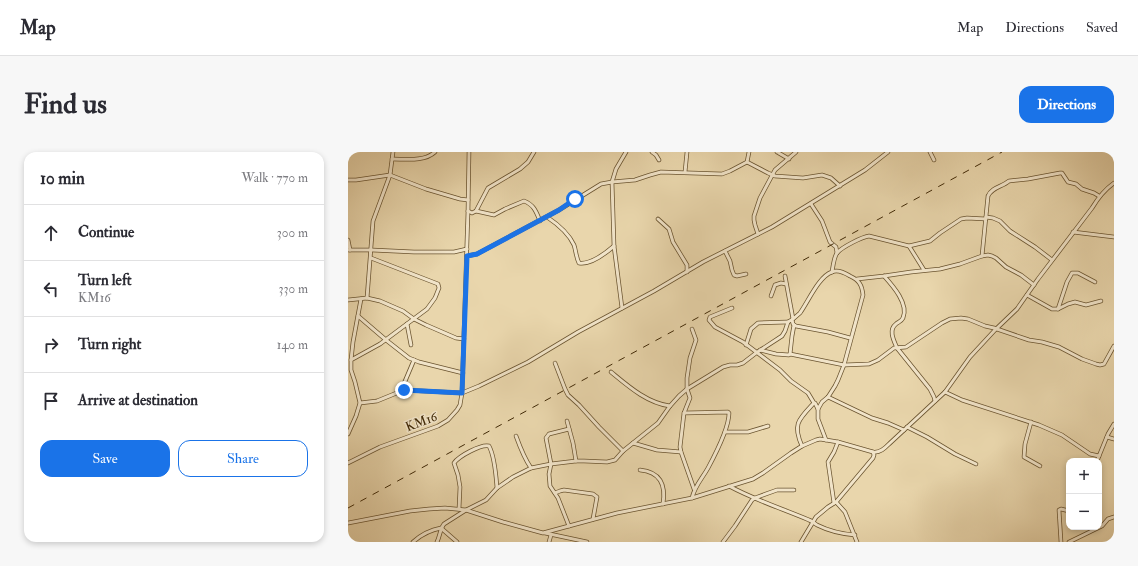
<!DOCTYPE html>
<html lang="en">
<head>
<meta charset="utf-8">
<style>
	:root { --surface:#fff; --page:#f7f7f7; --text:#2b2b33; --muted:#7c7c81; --line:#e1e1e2; --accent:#1a73e8 }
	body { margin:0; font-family:"IM FELL Double Pica",serif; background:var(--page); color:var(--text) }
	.controls { position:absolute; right:12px; bottom:12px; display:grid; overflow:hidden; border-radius:8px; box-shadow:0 2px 6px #0003 }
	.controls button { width:36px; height:36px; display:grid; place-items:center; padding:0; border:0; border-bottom:1px solid var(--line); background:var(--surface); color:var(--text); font:20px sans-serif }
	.stop { position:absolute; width:12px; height:12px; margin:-9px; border:3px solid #1a73e8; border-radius:50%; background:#fff }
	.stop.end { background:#1a73e8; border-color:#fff; box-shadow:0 1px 4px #0008 }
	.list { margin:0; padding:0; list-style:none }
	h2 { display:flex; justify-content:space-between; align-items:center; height:52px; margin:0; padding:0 16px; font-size:17px }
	h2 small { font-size:13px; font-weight:400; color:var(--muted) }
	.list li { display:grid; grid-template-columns:26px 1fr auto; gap:12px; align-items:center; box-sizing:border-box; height:56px; padding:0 16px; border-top:1px solid var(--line) }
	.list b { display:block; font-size:15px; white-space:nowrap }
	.list p { margin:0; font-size:13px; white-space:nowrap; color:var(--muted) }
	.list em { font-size:13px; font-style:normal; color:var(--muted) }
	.actions { display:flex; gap:8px; padding:12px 16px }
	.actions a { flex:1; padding:9px 0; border:1px solid var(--accent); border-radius:12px; text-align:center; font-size:14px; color:var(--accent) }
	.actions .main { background:var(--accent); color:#fff }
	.icon { flex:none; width:22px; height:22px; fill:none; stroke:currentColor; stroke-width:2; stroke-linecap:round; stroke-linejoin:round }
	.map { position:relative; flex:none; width:766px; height:390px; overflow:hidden; border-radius:12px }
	header { display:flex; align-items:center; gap:24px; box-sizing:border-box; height:56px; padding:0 20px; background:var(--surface); border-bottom:1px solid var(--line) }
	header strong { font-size:19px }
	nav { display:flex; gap:22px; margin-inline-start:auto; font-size:14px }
	.intro { display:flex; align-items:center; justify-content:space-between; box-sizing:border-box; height:96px; padding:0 24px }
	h1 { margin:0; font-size:28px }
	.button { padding:10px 18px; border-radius:12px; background:var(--accent); color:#fff; font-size:14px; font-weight:700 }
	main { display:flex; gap:24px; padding:0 24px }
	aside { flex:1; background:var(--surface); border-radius:12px; box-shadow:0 2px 6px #0003 }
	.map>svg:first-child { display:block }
</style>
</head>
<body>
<header>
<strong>Map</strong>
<nav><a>Map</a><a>Directions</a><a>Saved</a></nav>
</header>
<div class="intro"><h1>Find us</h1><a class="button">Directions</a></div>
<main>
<aside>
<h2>10 min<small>Walk · 770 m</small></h2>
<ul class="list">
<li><svg class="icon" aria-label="ahead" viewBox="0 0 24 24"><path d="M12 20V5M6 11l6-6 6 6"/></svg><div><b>Continue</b></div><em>300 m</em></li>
<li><svg class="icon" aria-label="left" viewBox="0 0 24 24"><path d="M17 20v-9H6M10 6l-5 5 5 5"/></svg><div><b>Turn left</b><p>KM16</p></div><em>330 m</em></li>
<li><svg class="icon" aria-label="right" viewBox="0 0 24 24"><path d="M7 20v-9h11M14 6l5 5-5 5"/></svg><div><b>Turn right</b></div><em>140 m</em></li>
<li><svg class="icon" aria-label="arrive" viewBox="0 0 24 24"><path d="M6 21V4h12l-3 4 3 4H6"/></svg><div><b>Arrive at destination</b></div></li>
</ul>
<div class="actions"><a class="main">Save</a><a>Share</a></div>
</aside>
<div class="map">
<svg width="766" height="390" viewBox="0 0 766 390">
	<rect width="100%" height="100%" fill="#e9d6ac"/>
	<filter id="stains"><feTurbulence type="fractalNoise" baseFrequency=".005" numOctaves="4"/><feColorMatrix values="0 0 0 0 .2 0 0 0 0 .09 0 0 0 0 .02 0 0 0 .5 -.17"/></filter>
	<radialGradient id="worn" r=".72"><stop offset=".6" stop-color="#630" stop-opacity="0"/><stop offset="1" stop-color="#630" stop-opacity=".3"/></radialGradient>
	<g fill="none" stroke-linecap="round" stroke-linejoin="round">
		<g stroke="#6a5430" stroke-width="4.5">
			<g id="minor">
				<polyline points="304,0 308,3 311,8"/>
				<polyline points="429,0 441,7"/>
				<polyline points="582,0 586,8"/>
				<path d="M44,7C58,7 76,10 87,0"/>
				<polyline points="399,10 401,0"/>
				<polyline points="337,20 339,0"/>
				<polyline points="0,28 8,28 42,23 78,37 112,47 120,48"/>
				<polyline points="463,52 474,69 482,90 488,95 489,101"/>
				<polyline points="120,59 124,61 128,59 140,36 172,17 180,10 186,0"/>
				<path d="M128,59L146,63L157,57L176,49C186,53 188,59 192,69"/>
				<path d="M199,65C208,71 221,82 226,93C228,99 228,105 231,111C242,113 258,101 266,94"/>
				<polyline points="638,65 645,66 652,69 662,79 687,95 704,108"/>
				<polyline points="310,67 321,77 325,90 339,113 339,120"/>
				<polyline points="725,80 766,85"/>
				<polyline points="410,82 407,73 406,68 406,64 412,46 427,18 448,0"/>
				<polyline points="0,88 2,98"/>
				<polyline points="561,94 576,118"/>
				<polyline points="0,98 24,98 66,100 106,100 119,97"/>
				<polyline points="377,99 382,109 384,118 386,123 389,124 398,122"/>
				<polyline points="119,104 129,102 168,81 211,58 253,32 264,30 287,28 302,23 313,20 374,22 382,19 399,10 420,21 427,24 455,26 474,23 483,26 492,34"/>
				<path d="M634,104L640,44C644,35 654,35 661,29L680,27L712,21H714L720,30L728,32L734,37L746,41L751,44"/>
				<path d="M484,120C485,114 486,105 489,101C494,95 514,85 521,84L561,94L582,89L592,81L613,67L619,66L638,67"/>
				<polyline points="437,124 445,167"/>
				<path d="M536,124C545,134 561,152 555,166C553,170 550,170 548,172C540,178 546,189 549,196L582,237L586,245L587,249"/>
				<polyline points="509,127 536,124 563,120 592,117 612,112 634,104 640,103 644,104 648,106 658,115 673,123 686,133"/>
				<polyline points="679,143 704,157 710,157 720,152 727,150 738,153 753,149"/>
				<polyline points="423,144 427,133 433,131 438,132"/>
				<polyline points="19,146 25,69 42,23 45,0"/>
				<polyline points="0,148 19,146 32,149 55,159 66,167 78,173 108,186 116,187"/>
				<polyline points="274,156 266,94 264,30 268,17 278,0"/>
				<polyline points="384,156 362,165 361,168 367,175 395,190 432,218 443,229 460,241 466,251 467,251 470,257"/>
				<polyline points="710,157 719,130 724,121 730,121 747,130"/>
				<polyline points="10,164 38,188 61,206 71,210 115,221"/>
				<polyline points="444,168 445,172 448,174 480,180 502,186"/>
				<polyline points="59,172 63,193"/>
				<polyline points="344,177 348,188 342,206 339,226 339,237 342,246 336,261 332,295 333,300 346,337"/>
				<polyline points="398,193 403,177 410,171 440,170"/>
				<polyline points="412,198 428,202 441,203 442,202 496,213 521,212 530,208 546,196 558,195 594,171 602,167 613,166 620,167 637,174 646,176 681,188 694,190 711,195 734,207 748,212 752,213 756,212 766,194"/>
				<polyline points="442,202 444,184 446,173"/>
				<polyline points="3,208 5,190 13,147"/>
				<polyline points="66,208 55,234 56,238 114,241 131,234 180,210 230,180 306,139 355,110 424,75 517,18 540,0"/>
				<polyline points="207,211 217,237 220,243 231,253 251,275 275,299"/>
				<path d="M263,220C280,234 299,251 322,254"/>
				<polyline points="597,240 614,248 691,273 714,283 742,302 751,304"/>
				<polyline points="480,245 524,266 540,271 556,278"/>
				<polyline points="12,251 29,249 56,238"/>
				<path d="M336,261L380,260L381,261C381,276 367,303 360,316C354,327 347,333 344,346"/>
				<polyline points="219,269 225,291 228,309"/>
				<polyline points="683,270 677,292 676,305 692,314"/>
				<polyline points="559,275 579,285 607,302 628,312"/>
				<polyline points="221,277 201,282 198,286 203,312 201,322 202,334 210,346 221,374"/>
				<polyline points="377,280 400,280 420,274"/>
				<polyline points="0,282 8,264 12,251 7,230 3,218 3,208 32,192 79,157 87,146 91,136 90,132 23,106"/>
				<path d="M168,284C172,295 176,306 183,316"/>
				<polyline points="759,285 766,287"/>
				<polyline points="285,291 309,298 333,300"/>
				<path d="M454,294C444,272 451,267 466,251"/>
				<polyline points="749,309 760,282 766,272"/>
				<polyline points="0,311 32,295 90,274 100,268 109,258 112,253 114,241 120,59 121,0"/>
				<path d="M292,318C312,320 318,332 315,352"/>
				<path d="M381,334C407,348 435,357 461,368C464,369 466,371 469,373C481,379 494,382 507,383"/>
				<polyline points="207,341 212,339 216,338 245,342 249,345 245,367"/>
				<polyline points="488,350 497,360 509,390"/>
				<polyline points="486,351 480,310 486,300 490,290"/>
				<path d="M111,357L112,335L110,323L106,311C111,304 133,292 141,294C147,305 148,324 149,336"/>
				<path d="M0,371L62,359L81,357L97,356L118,358L155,370L195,381L269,361L344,346L405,327L415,321L443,301L454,294L468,288L472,287L490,290L525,300C532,301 537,296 541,292L597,240L622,205L647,178L669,157L690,127L744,56C750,46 756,38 766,31"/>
				<polyline points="197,381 239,390"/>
				<polyline points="0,388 1,390"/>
				<path d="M65,390C74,382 82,378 93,376L109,390"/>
				<path d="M89,390C92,384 92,377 96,372L118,358L138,348L149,336L165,325L183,316L203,312L228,309H236L259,310L267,308L275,299L310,271L322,254L331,244L339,237L375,215L382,213H389L395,211L408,201L434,184L437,179L440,170C444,168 448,165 452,161C460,150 471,124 484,120C490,117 497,121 502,124C511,128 514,133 515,143L496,213L490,228L487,234L480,245L474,250L470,257V267L478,288"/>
				<polyline points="201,390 203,383"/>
				<polyline points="375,390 387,374 404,348 407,346 429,338 446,338"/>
				<polyline points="453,390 468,365 480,355 488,350 525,306 526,303 525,300"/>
				<polyline points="713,390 711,358 713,357 721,359"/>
				<polyline points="721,390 754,374 760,367 766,365"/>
			</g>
		</g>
		<use href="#minor" stroke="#f1e4c9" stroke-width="3"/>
		<polyline stroke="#402906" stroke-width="1" stroke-dasharray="7 7" stroke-linecap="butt" points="0,356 654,0"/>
	</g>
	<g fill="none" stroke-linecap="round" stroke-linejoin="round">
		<polyline stroke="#1a73e8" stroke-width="5" points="56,238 114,241 119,104 129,102 211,58 227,47"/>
	</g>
	<g text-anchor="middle" stroke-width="3" stroke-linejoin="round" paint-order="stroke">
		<g font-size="13" fill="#402906" stroke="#f1e4c9">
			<text transform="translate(73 269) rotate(-21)" y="5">KM16</text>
		</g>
	</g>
	<rect width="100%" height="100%" filter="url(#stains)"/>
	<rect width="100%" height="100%" fill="url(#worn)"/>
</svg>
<div class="controls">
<button>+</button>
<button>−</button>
</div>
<div class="stop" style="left:227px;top:47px"></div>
<div class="stop end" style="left:56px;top:238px"></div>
</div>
</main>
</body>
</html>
